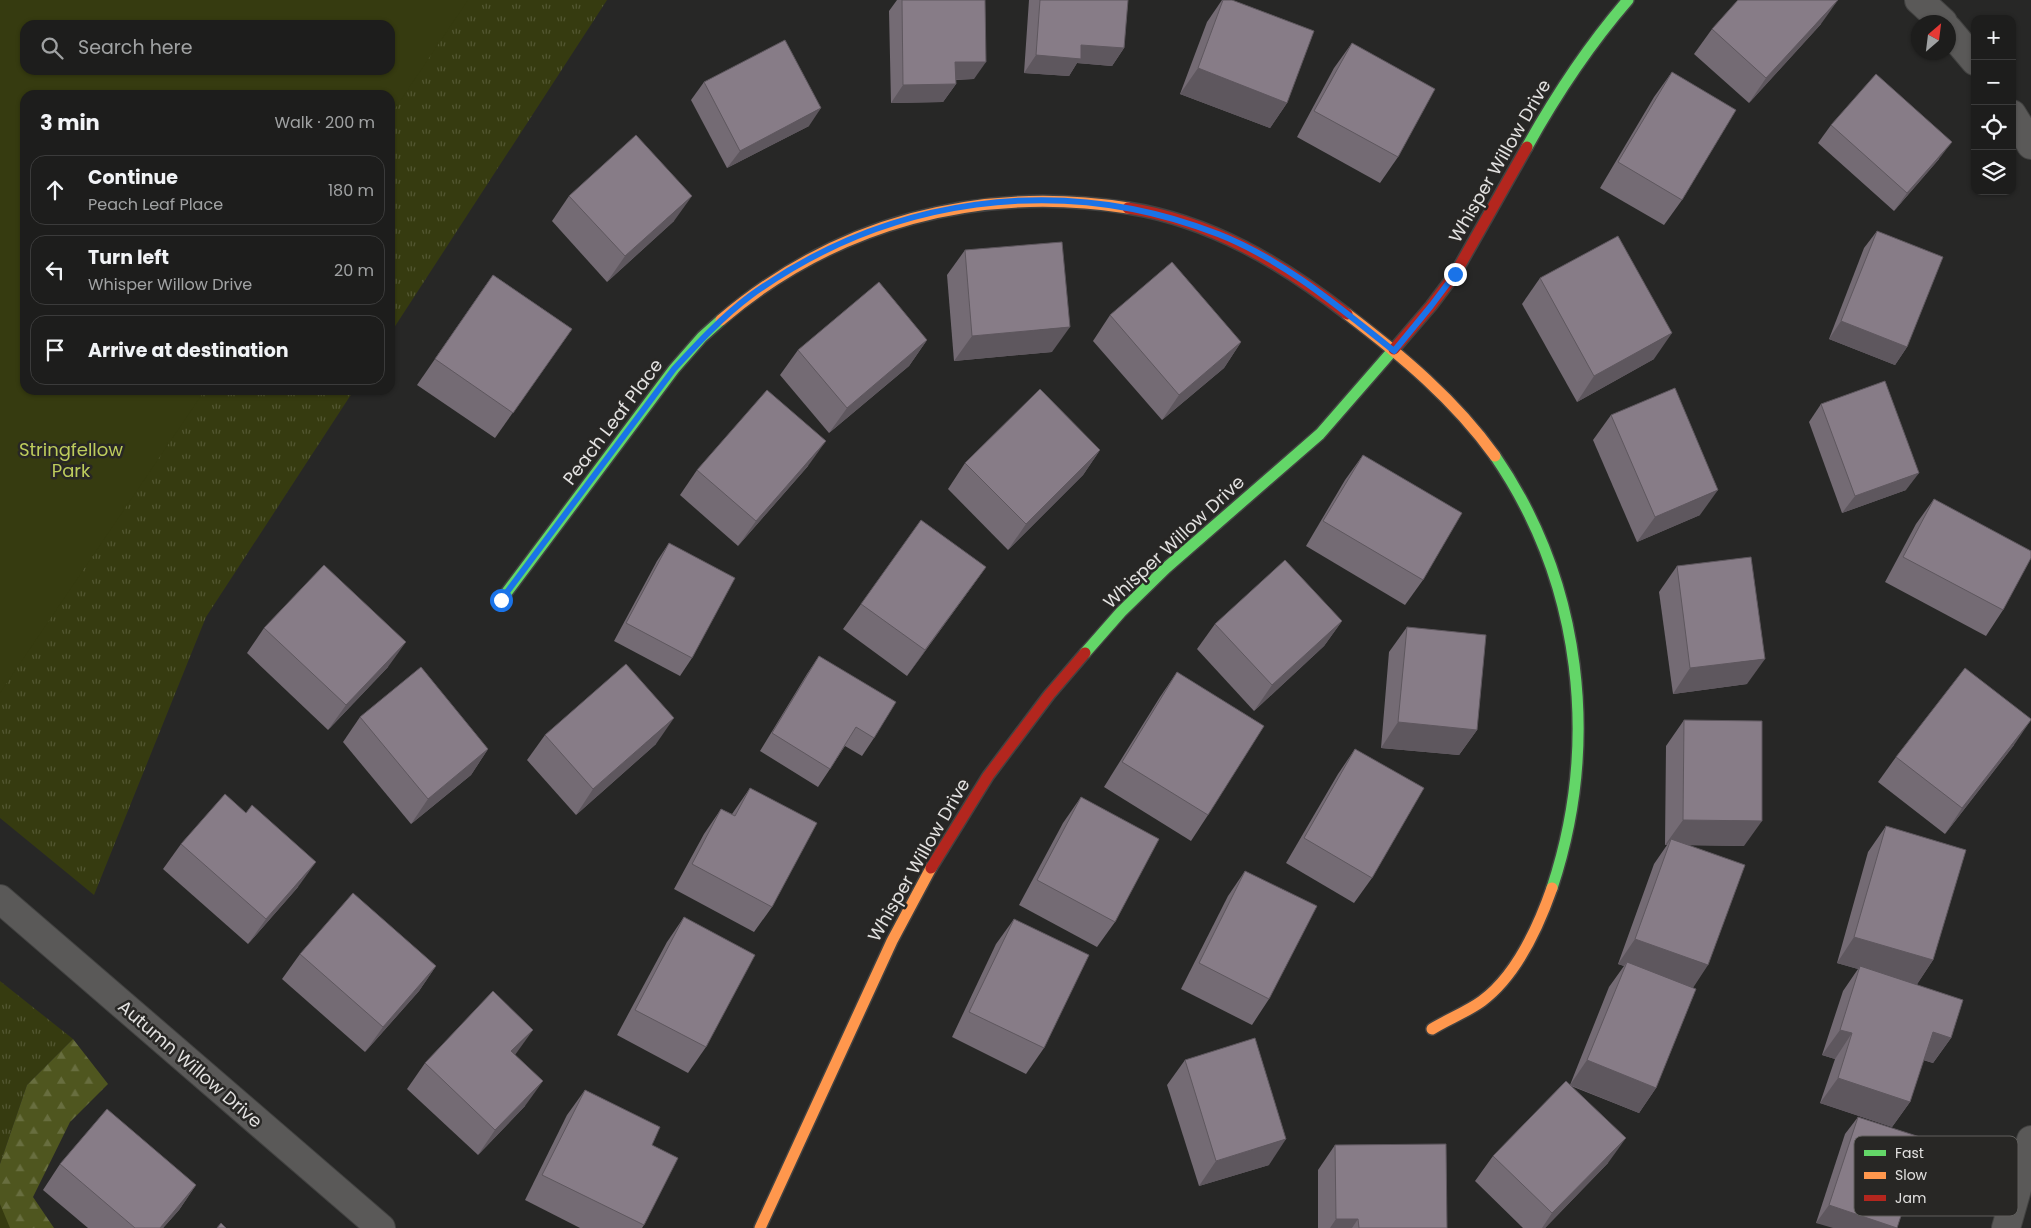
<!DOCTYPE html>
<html lang="en">
<head>
<meta charset="utf-8">
<style>
	:root { --surface:#1d1d1c; --page:#252625; --text:#f1f3f6; --muted:#a0a2a3; --line:#3b3b3b }
	body { margin:0; font-family:Poppins,sans-serif; background:var(--page); color:var(--text) }
	.controls { position:absolute; right:15px; top:15px; display:grid; overflow:hidden; border-radius:10px; box-shadow:0 1px 4px #0004 }
	.controls button { width:45px; height:45px; display:grid; place-items:center; padding:0; border:0; border-bottom:1px solid var(--line); background:var(--surface); color:var(--text); font:25px sans-serif }
	.compass { position:absolute; left:1911px; top:15px; width:45px; height:45px; border-radius:50%; background:var(--surface); box-shadow:0 1px 4px #0004; rotate:28deg }
	.stop { position:absolute; width:15px; height:15px; margin:-11px; border:4px solid #1a73e8; border-radius:50%; background:#fff }
	.stop.end { background:#1a73e8; border-color:#fff; box-shadow:0 1px 5px #0008 }
	.list { margin:0; padding:0; list-style:none }
	h2 { display:flex; justify-content:space-between; align-items:center; height:65px; margin:0; padding:0 20px; font-size:21px }
	h2 small { font-size:16px; font-weight:400; color:var(--muted) }
	.list li { display:grid; grid-template-columns:32px 1fr auto; gap:15px; align-items:center; box-sizing:border-box; height:70px; margin:0 10px 10px; padding:0 10px; border:1px solid var(--line); border-radius:15px }
	.list b { display:block; font-size:19px; white-space:nowrap }
	.list p { margin:0; font-size:16px; white-space:nowrap; color:var(--muted) }
	.list em { font-size:16px; font-style:normal; color:var(--muted) }
	.icon { flex:none; width:28px; height:28px; fill:none; stroke:currentColor; stroke-width:2; stroke-linecap:round; stroke-linejoin:round }
	.map { position:relative; flex:none; width:2031px; height:1228px; overflow:hidden }
	.search { position:absolute; background:var(--surface); box-shadow:0 1px 4px #0004; left:20px; top:20px; width:375px; height:55px; display:flex; align-items:center; gap:12px; box-sizing:border-box; padding:0 18px; border-radius:15px; color:var(--muted); font-size:19px }
	.panel { position:absolute; background:var(--surface); box-shadow:0 1px 4px #0004; left:20px; top:90px; width:375px; height:305px; border-radius:15px }
	.map>svg:first-child { display:block }
</style>
</head>
<body>
<div class="map">
<svg width="2031" height="1228" viewBox="0 0 2031 1228">
	<defs>
		<pattern id="grass-tufts" width="24" height="20" patternUnits="userSpaceOnUse" patternTransform="scale(1.25)"><rect width="24" height="20" fill="#363b10"/><path d="M3 7l-1-3M5 7V3M7 7l1-3M15 17l-1-3M17 17v-4M19 17l1-3" fill="none" stroke="#535732"/></pattern>
		<pattern id="forest-firs" width="22" height="20" patternUnits="userSpaceOnUse" patternTransform="scale(1.25)"><rect width="22" height="20" fill="#4f561f"/><path d="M5 1l3.5 6h-7zM16 11l3.5 6h-7z" fill="#686e3f"/></pattern>
	</defs>
	<rect width="100%" height="100%" fill="#272726"/>
	<g fill="url(#grass-tufts)">
		<polygon points="361,0 607,0 390,334 390,95 300,95 390,70 390,25"/>
		<polygon points="80,390 354,390 206,617 94,895 0,818 0,607"/>
		<polygon points="0,981 73,1039 27,1085 0,1164"/>
	</g>
	<polygon fill="url(#forest-firs)" points="73,1039 108,1084 70,1122 33,1197 54,1228 0,1228 0,1164 27,1085"/>
	<g fill="#363b10" fill-rule="evenodd">
		<path d="M0,0H468L390,116V95H25V390H205L0,693ZM25,25H390V70H25Z"/>
		<polygon points="0,1204 10,1228 0,1228"/>
	</g>
	<g fill="none" stroke-linecap="round" stroke-linejoin="round">
		<g stroke="#424241" stroke-width="30">
			<g id="street">
				<polyline points="1919,0 1943,22"/>
				<polyline points="1948,29 1975,61"/>
				<polyline points="2012,114 2031,145"/>
				<polyline points="0,899 381,1228"/>
				<polyline points="2006,1228 2031,1140"/>
			</g>
		</g>
		<g stroke="#424241" stroke-width="14">
			<g id="fast">
				<path d="M1527,147C1556,95 1589,45 1628,0"/>
				<path d="M1495,456C1582,583 1600,743 1552,888"/>
				<polyline points="501,600 674,369 702,337 721,320"/>
				<polyline points="1085,653 1121,612 1166,568 1320,434 1394,349"/>
			</g>
		</g>
		<g stroke="#424241" stroke-width="14">
			<g id="slow">
				<path d="M1347,314C1401,355 1455,400 1495,456"/>
				<path d="M721,320C836,222 979,185 1128,208"/>
				<path d="M1432,1029C1448,1019 1467,1012 1482,1001C1517,975 1538,928 1552,888"/>
				<polyline points="760,1228 892,941 931,868"/>
			</g>
		</g>
		<g stroke="#424241" stroke-width="14">
			<g id="jam">
				<path d="M1128,208C1211,221 1281,263 1347,314"/>
				<polyline points="1394,349 1431,306 1455,274 1527,147"/>
				<polyline points="931,868 988,776 1049,695 1085,653"/>
			</g>
		</g>
		<use href="#street" stroke="#5a5958" stroke-width="28"/>
		<use href="#fast" stroke="#63d668" stroke-width="11"/>
		<use href="#slow" stroke="#ff974d" stroke-width="11"/>
		<use href="#jam" stroke="#b3261e" stroke-width="11"/>
	</g>
	<g fill="#746b74">
		<polygon points="897,0 985,0 974,79 956,80 956,84 943,102 891,103 889,11"/>
		<polygon points="1029,0 1128,0 1124,48 1112,66 1077,63 1069,76 1024,73"/>
		<polygon points="1222,0 1232,0 1287,103 1270,128 1180,94 1207,22"/>
		<polygon points="1821,24 1749,103 1694,54 1712,29"/>
		<polygon points="1352,43 1398,157 1380,183 1297,137 1334,68"/>
		<polygon points="1672,72 1682,200 1664,225 1600,188 1654,97"/>
		<polygon points="704,82 809,126 727,168 691,100"/>
		<polygon points="1831,125 1939,159 1894,211 1818,143"/>
		<polygon points="569,196 674,221 607,282 552,221"/>
		<polygon points="1877,231 1907,347 1895,365 1829,339 1864,248"/>
		<polygon points="965,250 1052,352 954,361 947,275"/>
		<polygon points="493,275 572,329 495,438 417,385"/>
		<polygon points="1540,278 1654,359 1577,402 1522,304"/>
		<polygon points="1110,315 1241,342 1224,368 1162,420 1093,341"/>
		<polygon points="927,340 909,366 829,433 780,375 798,350"/>
		<polygon points="1821,404 1906,490 1842,513 1809,422"/>
		<polygon points="1611,415 1700,515 1637,542 1593,440"/>
		<polygon points="1100,450 1083,475 1008,550 948,489 965,463"/>
		<polygon points="1363,455 1423,580 1405,605 1306,546 1345,480"/>
		<polygon points="808,466 738,546 680,495 697,470"/>
		<polygon points="1934,499 2003,610 1986,636 1885,582 1916,524"/>
		<polygon points="669,543 692,658 680,676 614,641 657,561"/>
		<polygon points="1677,566 1747,684 1673,694 1659,592"/>
		<polygon points="986,567 907,676 843,629 861,604"/>
		<polygon points="1342,621 1324,646 1254,711 1197,649 1215,624"/>
		<polygon points="1407,627 1477,730 1459,755 1381,748 1389,652"/>
		<polygon points="264,628 388,667 328,730 247,653"/>
		<polygon points="819,656 874,738 862,756 845,746 830,769 818,787 760,751 807,674"/>
		<polygon points="1177,672 1208,815 1191,841 1104,787 1160,697"/>
		<polygon points="360,717 488,749 471,775 411,824 343,742"/>
		<polygon points="1684,720 1744,846 1690,845 1692,988 1656,1088 1639,1113 1571,1086 1608,1163 1545,1228 1523,1228 1475,1181 1493,1156 1570,1085 1609,987 1624,966 1618,964 1654,864 1667,845 1665,845 1666,746"/>
		<polygon points="545,735 656,744 576,815 527,760"/>
		<polygon points="2014,745 1945,834 1878,782 1896,757"/>
		<polygon points="1355,749 1372,878 1354,903 1286,863 1338,774"/>
		<polygon points="750,788 772,907 754,932 674,889 704,834 721,809 732,814"/>
		<polygon points="1081,797 1115,922 1097,947 1019,905 1063,823"/>
		<polygon points="1886,826 1933,960 1917,984 1951,1038 1933,1063 1923,1060 1910,1102 1892,1127 1820,1103 1835,1059 1822,1055 1843,991 1858,969 1837,963 1868,852"/>
		<polygon points="181,844 298,887 248,944 163,869"/>
		<polygon points="1245,871 1269,999 1252,1025 1181,989 1228,896"/>
		<polygon points="684,917 706,1047 688,1073 617,1035 667,942"/>
		<polygon points="1014,919 1044,1048 1026,1074 952,1037 996,944"/>
		<polygon points="300,954 436,966 419,991 365,1052 282,979"/>
		<polygon points="515,1055 525,1106 478,1155 407,1089 425,1063"/>
		<polygon points="1185,1060 1269,1165 1199,1186 1167,1085"/>
		<polygon points="585,1090 652,1145 644,1225 642,1228 580,1228 525,1200 567,1115"/>
		<polygon points="1858,1117 1897,1228 1816,1223 1845,1134"/>
		<polygon points="1335,1145 1447,1228 1318,1228 1318,1170"/>
		<polygon points="60,1164 196,1185 179,1210 163,1228 88,1228 43,1190"/>
	</g>
	<g fill="#5e575e">
		<polygon points="1838,0 1821,24 1749,103 1766,78"/>
		<polygon points="1081,45 1124,48 1112,66 1077,63 1069,76 1024,73 1036,55"/>
		<polygon points="955,62 986,62 974,79 943,80"/>
		<polygon points="1198,68 1287,103 1270,128 1180,94"/>
		<polygon points="956,84 943,102 891,103 903,85"/>
		<polygon points="821,108 809,126 727,168 740,151"/>
		<polygon points="1952,142 1939,159 1894,211 1907,193"/>
		<polygon points="692,196 674,221 607,282 625,256"/>
		<polygon points="1841,321 1907,347 1895,365 1829,339"/>
		<polygon points="1070,327 1052,352 954,361 972,336"/>
		<polygon points="1672,333 1654,359 1577,402 1594,376"/>
		<polygon points="927,340 909,366 829,433 847,408"/>
		<polygon points="1241,342 1224,368 1162,420 1179,395"/>
		<polygon points="826,441 808,466 738,546 756,521"/>
		<polygon points="1100,450 1083,475 1008,550 1026,524"/>
		<polygon points="1919,473 1906,490 1842,513 1855,496"/>
		<polygon points="1718,490 1700,515 1637,542 1655,517"/>
		<polygon points="986,567 968,592 907,676 925,650"/>
		<polygon points="1342,621 1324,646 1254,711 1272,685"/>
		<polygon points="406,642 388,667 328,730 346,705"/>
		<polygon points="1765,659 1747,684 1673,694 1690,668"/>
		<polygon points="674,718 656,744 576,815 593,789"/>
		<polygon points="2031,720 2014,745 1945,834 1962,808"/>
		<polygon points="1398,722 1477,730 1459,755 1381,748"/>
		<polygon points="488,749 471,775 411,824 428,799"/>
		<polygon points="1683,820 1762,821 1744,846 1669,845 1671,839 1667,845 1665,845"/>
		<polygon points="316,862 298,887 248,944 266,919"/>
		<polygon points="1854,937 1933,960 1916,986 1860,966 1858,969 1837,963"/>
		<polygon points="1635,939 1708,965 1691,991 1627,962 1624,966 1618,964"/>
		<polygon points="436,966 419,991 365,1052 383,1027"/>
		<polygon points="533,1030 515,1055 511,1051"/>
		<polygon points="1840,1030 1852,1033 1835,1059 1822,1055"/>
		<polygon points="1933,1032 1951,1038 1933,1063 1915,1057"/>
		<polygon points="1587,1060 1656,1088 1639,1113 1570,1085"/>
		<polygon points="1838,1078 1910,1102 1892,1127 1820,1103"/>
		<polygon points="543,1081 525,1106 478,1155 495,1130"/>
		<polygon points="1626,1138 1608,1163 1545,1228 1542,1228 1552,1213"/>
		<polygon points="1286,1139 1269,1165 1199,1186 1216,1161"/>
		<polygon points="196,1185 179,1210 163,1228 160,1228"/>
		<polygon points="1829,1205 1897,1228 1833,1228 1816,1223"/>
		<polygon points="1336,1219 1358,1219 1352,1228 1330,1228"/>
	</g>
	<g fill="#877c87" stroke="#5e575e">
		<polygon points="902,0 985,0 986,62 955,62 956,84 903,85"/>
		<polygon points="1040,0 1128,0 1124,48 1081,45 1081,59 1036,55"/>
		<polygon points="1223,0 1232,0 1314,31 1287,103 1198,68"/>
		<polygon points="1738,0 1838,0 1766,78 1712,29"/>
		<polygon points="785,40 821,108 740,151 704,82"/>
		<polygon points="1352,43 1435,89 1398,157 1314,111"/>
		<polygon points="1672,72 1736,110 1682,200 1618,162"/>
		<polygon points="1876,74 1952,142 1907,193 1831,125"/>
		<polygon points="636,135 692,196 625,256 569,196"/>
		<polygon points="1877,231 1943,257 1907,347 1841,321"/>
		<polygon points="1618,236 1672,333 1594,376 1540,278"/>
		<polygon points="1062,242 1070,327 972,336 965,250"/>
		<polygon points="1172,262 1241,342 1179,395 1110,315"/>
		<polygon points="493,275 572,329 513,413 435,359"/>
		<polygon points="879,282 927,340 847,408 798,350"/>
		<polygon points="1885,381 1919,473 1855,496 1821,404"/>
		<polygon points="1675,388 1718,490 1655,517 1611,415"/>
		<polygon points="1040,389 1100,450 1026,524 965,463"/>
		<polygon points="767,390 826,441 756,521 697,470"/>
		<polygon points="1363,455 1462,513 1423,580 1323,521"/>
		<polygon points="1934,499 2031,551 2031,558 2003,610 1903,557"/>
		<polygon points="921,520 986,567 925,650 861,604"/>
		<polygon points="669,543 735,578 692,658 626,623"/>
		<polygon points="1751,557 1765,659 1690,668 1677,566"/>
		<polygon points="1285,560 1342,621 1272,685 1215,624"/>
		<polygon points="324,565 406,642 346,705 264,628"/>
		<polygon points="1407,627 1486,635 1477,730 1398,722"/>
		<polygon points="819,656 896,702 874,738 856,727 830,769 772,733"/>
		<polygon points="626,664 674,718 593,789 545,735"/>
		<polygon points="421,667 488,749 428,799 360,717"/>
		<polygon points="1965,668 2031,719 2031,720 1962,808 1896,757"/>
		<polygon points="1177,672 1264,726 1208,815 1122,762"/>
		<polygon points="1684,720 1762,721 1762,821 1683,820"/>
		<polygon points="1355,749 1424,788 1372,878 1304,838"/>
		<polygon points="750,788 817,823 772,907 692,864 721,809 735,816"/>
		<polygon points="225,794 246,813 252,805 316,862 266,919 181,844"/>
		<polygon points="1081,797 1159,839 1115,922 1037,880"/>
		<polygon points="1886,826 1966,850 1933,960 1854,937"/>
		<polygon points="1671,839 1745,865 1708,965 1635,939"/>
		<polygon points="1245,871 1317,906 1269,999 1199,963"/>
		<polygon points="353,893 436,966 383,1027 300,954"/>
		<polygon points="684,917 755,955 706,1047 635,1010"/>
		<polygon points="1014,919 1089,955 1044,1048 969,1012"/>
		<polygon points="1627,962 1696,989 1656,1088 1587,1060"/>
		<polygon points="1860,966 1963,1000 1951,1038 1933,1032 1910,1102 1838,1078 1852,1033 1840,1030"/>
		<polygon points="493,991 533,1030 511,1051 543,1081 495,1130 425,1063"/>
		<polygon points="1255,1038 1286,1139 1216,1161 1185,1060"/>
		<polygon points="1566,1081 1626,1138 1552,1213 1493,1156"/>
		<polygon points="585,1090 660,1127 652,1145 678,1158 644,1225 542,1175"/>
		<polygon points="107,1109 196,1185 160,1228 135,1228 60,1164"/>
		<polygon points="1858,1117 1926,1139 1897,1228 1829,1205"/>
		<polygon points="1446,1144 1447,1228 1359,1228 1358,1219 1336,1219 1335,1145"/>
		<polygon points="221,1223 226,1228 217,1228"/>
	</g>
	<g fill="none" stroke-linecap="round" stroke-linejoin="round">
		<path stroke="#1a73e8" stroke-width="6" d="M501,600L674,369C698,343 722,317 750,296C887,197 1060,172 1218,234C1284,260 1339,307 1394,351L1431,306L1455,274"/>
	</g>
	<g text-anchor="middle" stroke-width="5" stroke-linejoin="round" paint-order="stroke">
		<g font-size="18" fill="#e2e1e0" stroke="#282725">
			<text transform="translate(1500 161) rotate(-60)" y="6">Whisper Willow Drive</text>
			<text transform="translate(613 422) rotate(-53)" y="6">Peach Leaf Place</text>
			<text transform="translate(1174 542) rotate(-43)" y="6">Whisper Willow Drive</text>
			<text transform="translate(919 860) rotate(-60)" y="6">Whisper Willow Drive</text>
			<text transform="translate(190 1064) rotate(41)" y="6">Autumn Willow Drive</text>
		</g>
		<g font-size="18" fill="#bdcc5c" stroke="#282725">
			<text x="71" y="456">Stringfellow<tspan x="71" dy="21">Park</tspan></text>
		</g>
	</g>
	<rect x="1854" y="1136" width="164" height="80" rx="8" fill="#282725" stroke="#605f5d" stroke-width="1"/>
	<rect x="1864" y="1150" width="22" height="6" fill="#63d668"/>
	<rect x="1864" y="1172" width="22" height="7" fill="#ff974d"/>
	<rect x="1864" y="1195" width="22" height="6" fill="#b3261e"/>
	<g font-size="14" fill="#e2e1e0">
		<text x="1895" y="1158">Fast</text>
		<text x="1895" y="1180">Slow</text>
		<text x="1895" y="1203">Jam</text>
	</g>
</svg>
<div class="controls">
<button>+</button>
<button>−</button>
<button><svg class="icon" aria-label="locate" viewBox="0 0 24 24"><circle cx="12" cy="12" r="6"/><path d="M12 2v4M12 18v4M2 12h4M18 12h4"/></svg></button>
<button><svg class="icon" aria-label="layers" viewBox="0 0 24 24"><path d="M12 4l9 5-9 5-9-5zM3 14l9 5 9-5"/></svg></button>
</div>
<svg class="compass" viewBox="-18 -18 36 36"><path d="M0-13l5 13h-10z" fill="#e53935"/><path d="M0 13l5-13h-10z" fill="#a0a2a3"/></svg>
<div class="stop" style="left:501px;top:600px"></div>
<div class="stop end" style="left:1455px;top:274px"></div>
<div class="search"><svg class="icon" aria-label="search" viewBox="0 0 24 24"><circle cx="10" cy="10" r="6"/><path d="M15 15l6 6"/></svg>Search here</div>
<section class="panel">
<h2>3 min<small>Walk · 200 m</small></h2>
<ul class="list">
<li><svg class="icon" aria-label="ahead" viewBox="0 0 24 24"><path d="M12 20V5M6 11l6-6 6 6"/></svg><div><b>Continue</b><p>Peach Leaf Place</p></div><em>180 m</em></li>
<li><svg class="icon" aria-label="left" viewBox="0 0 24 24"><path d="M17 20v-9H6M10 6l-5 5 5 5"/></svg><div><b>Turn left</b><p>Whisper Willow Drive</p></div><em>20 m</em></li>
<li><svg class="icon" aria-label="arrive" viewBox="0 0 24 24"><path d="M6 21V4h12l-3 4 3 4H6"/></svg><div><b>Arrive at destination</b></div></li>
</ul>
</section>
</div>
</body>
</html>
